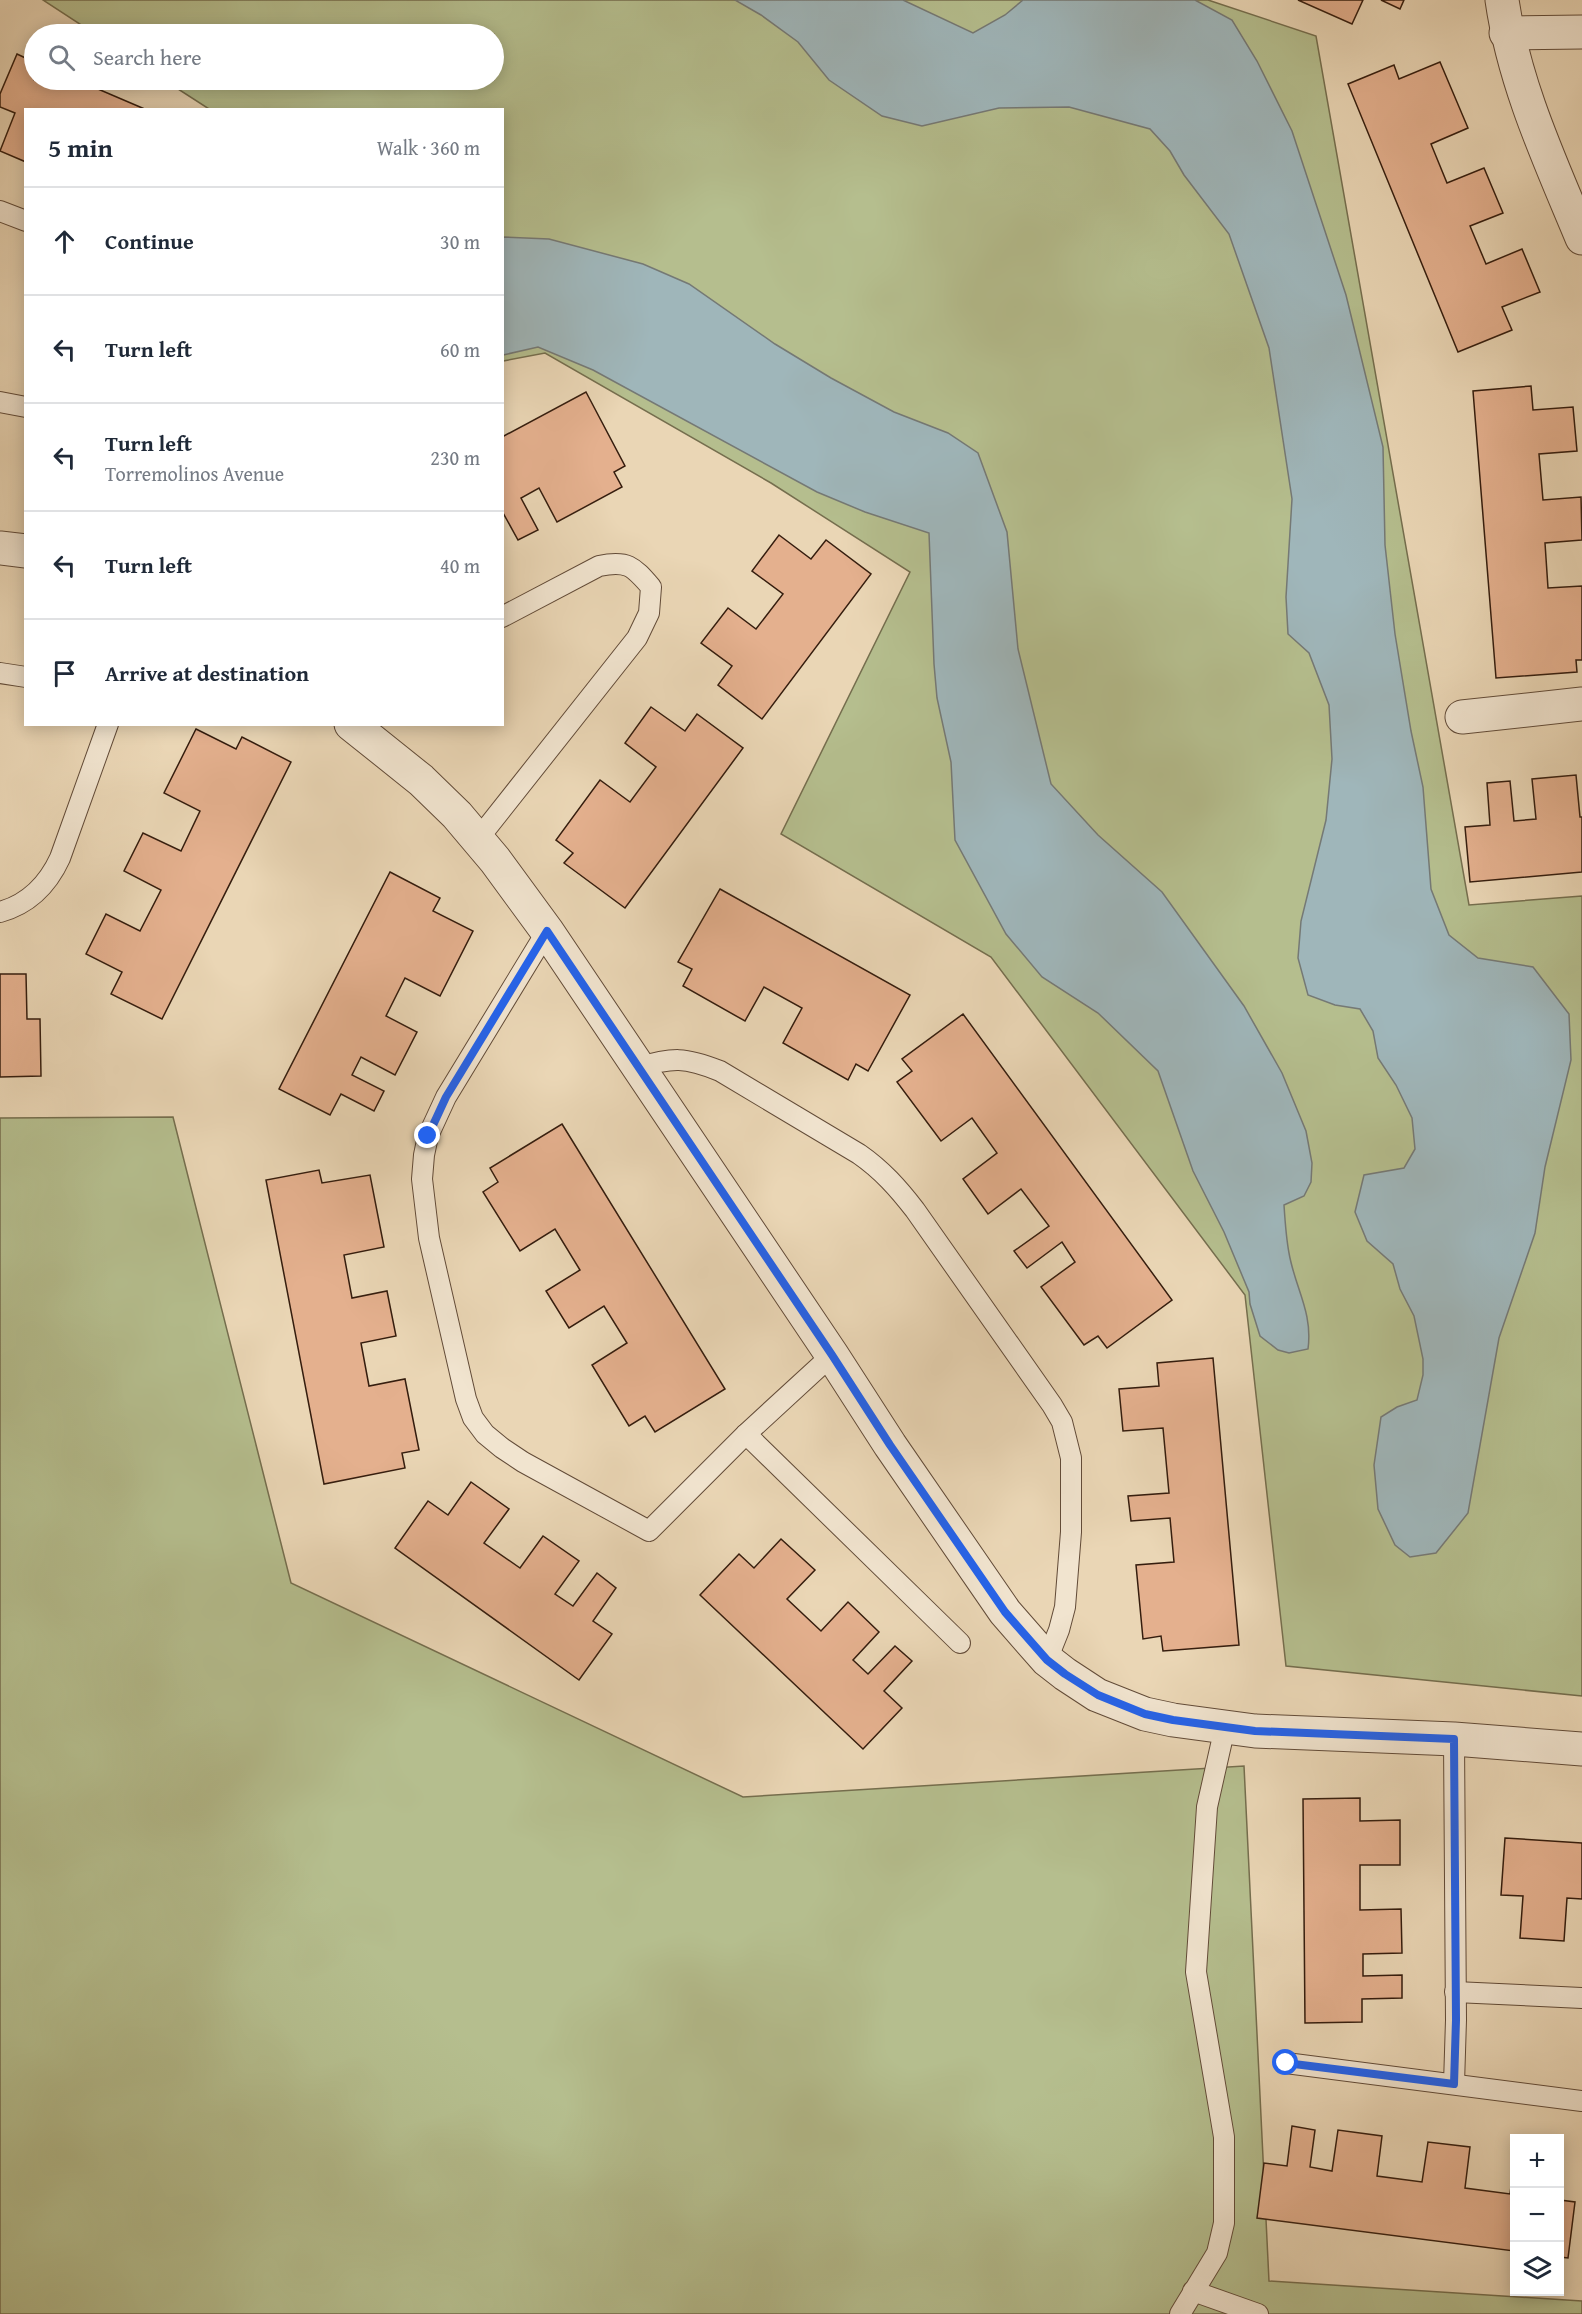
<!DOCTYPE html>
<html lang="en">
<head>
<meta charset="utf-8">
<style>
	:root { --surface:#fff; --page:#f2f2f3; --text:#1f2937; --muted:#747a83; --line:#e0e1e3 }
	body { margin:0; font-family:"Gentium Book Plus",serif; background:var(--page); color:var(--text) }
	.controls { position:absolute; right:18px; bottom:18px; display:grid; overflow:hidden; border-radius:0px; box-shadow:0 3px 15px #0003 }
	.controls button { width:54px; height:54px; display:grid; place-items:center; padding:0; border:0; border-bottom:2px solid var(--line); background:var(--surface); color:var(--text); font:30px sans-serif }
	.stop { position:absolute; width:18px; height:18px; margin:-14px; border:4px solid #2563eb; border-radius:50%; background:#fff }
	.stop.end { background:#2563eb; border-color:#fff; box-shadow:0 2px 6px #0008 }
	.list { margin:0; padding:0; list-style:none }
	h2 { display:flex; justify-content:space-between; align-items:center; height:78px; margin:0; padding:0 24px; font-size:26px }
	h2 small { font-size:20px; font-weight:400; color:var(--muted) }
	.list li { display:grid; grid-template-columns:39px 1fr auto; gap:18px; align-items:center; box-sizing:border-box; height:108px; padding:0 24px; border-top:2px solid var(--line) }
	.list b { display:block; font-size:22px; white-space:nowrap }
	.list p { margin:0; font-size:20px; white-space:nowrap; color:var(--muted) }
	.list em { font-size:20px; font-style:normal; color:var(--muted) }
	.icon { flex:none; width:33px; height:33px; fill:none; stroke:currentColor; stroke-width:2; stroke-linecap:round; stroke-linejoin:round }
	.map { position:relative; flex:none; width:1582px; height:2314px; overflow:hidden }
	.search { position:absolute; background:var(--surface); box-shadow:0 3px 15px #0003; left:24px; top:24px; width:480px; height:66px; display:flex; align-items:center; gap:15px; box-sizing:border-box; padding:0 21px; border-radius:33px; color:var(--muted); font-size:22px }
	.panel { position:absolute; background:var(--surface); box-shadow:0 3px 15px #0003; left:24px; top:108px; width:480px; height:618px; border-radius:0px }
	.map>svg:first-child { display:block }
</style>
</head>
<body>
<div class="map">
<svg width="1582" height="2314" viewBox="0 0 1582 2314">
	<rect width="100%" height="100%" fill="#ead6b5"/>
	<filter id="stains"><feTurbulence type="fractalNoise" baseFrequency=".00333" numOctaves="4"/><feColorMatrix values="0 0 0 0 .2 0 0 0 0 .09 0 0 0 0 .02 0 0 0 .5 -.17"/></filter>
	<radialGradient id="worn" r=".72"><stop offset=".6" stop-color="#630" stop-opacity="0"/><stop offset="1" stop-color="#630" stop-opacity=".3"/></radialGradient>
	<g fill="#b5be8e" stroke="#756e4e" stroke-width="1.5">
		<polygon points="43,0 1208,0 1316,36 1469,905 1582,896 1582,1696 1286,1666 1245,1295 991,957 781,834 910,572 771,483 545,353 503,361 502,110 209,109 164,80 494,80 494,34 95,34"/>
		<polygon points="173,1117 291,1583 743,1797 1244,1766 1269,2281 1582,2301 1582,2314 0,2314 0,1118"/>
	</g>
	<g fill="#9fb6ba" stroke="#757975" stroke-width="1.5">
		<polygon points="735,0 903,0 973,33 1005,15 1023,0 1195,0 1232,20 1257,61 1292,131 1346,295 1383,447 1385,545 1395,634 1411,731 1423,787 1431,889 1449,935 1478,958 1533,967 1569,1014 1571,1060 1545,1167 1535,1233 1499,1338 1468,1513 1436,1553 1410,1557 1395,1545 1378,1509 1374,1465 1381,1417 1397,1407 1417,1400 1423,1375 1423,1359 1414,1316 1400,1289 1393,1264 1367,1241 1355,1212 1364,1175 1404,1168 1415,1149 1412,1118 1396,1085 1378,1058 1373,1031 1360,1009 1335,1005 1308,995 1298,958 1301,921 1326,820 1332,759 1329,705 1309,653 1288,634 1286,597 1292,499 1269,348 1229,234 1184,175 1170,151 1150,129 1069,107 999,108 922,126 882,116 829,80 798,42 761,15"/>
		<path d="M503,237L549,239L643,264L689,284L775,344L831,378L894,412L948,433L978,453L1007,532L1018,649L1051,784L1098,835L1162,892L1244,1006L1282,1073L1306,1131L1312,1163L1311,1182L1304,1196L1284,1205C1285,1221 1286,1237 1289,1253C1295,1288 1313,1312 1308,1349L1289,1353L1278,1350L1260,1336L1250,1304L1249,1292L1224,1232L1193,1171L1158,1071L1098,1013L1042,977L1006,934L955,840L951,762L937,698L934,664L929,533L865,512L817,492L593,370L538,347L503,355Z"/>
	</g>
	<g fill="#e4b08e" stroke="#351d0e" stroke-width="1.5">
		<polygon points="1298,0 1363,0 1352,24"/>
		<polygon points="1381,0 1404,0 1400,9"/>
		<polygon points="17,54 34,62 34,80 77,80 147,110 26,110 26,162 0,151 15,113 0,107 0,94"/>
		<polygon points="1440,62 1468,128 1431,144 1447,183 1484,168 1503,213 1470,226 1486,264 1522,249 1540,292 1502,307 1512,330 1458,352 1348,84 1394,65 1399,79"/>
		<polygon points="1531,386 1533,410 1573,407 1577,451 1539,454 1543,500 1581,497 1582,540 1545,543 1548,588 1582,586 1582,660 1576,660 1577,672 1496,678 1473,391"/>
		<polygon points="586,392 625,466 614,472 622,487 557,522 539,488 521,498 538,530 518,540 502,511 502,437"/>
		<polygon points="779,535 811,559 826,540 871,574 762,719 718,685 732,666 701,643 728,608 756,629 783,594 752,571"/>
		<polygon points="651,707 685,731 697,714 743,748 625,908 564,863 573,853 556,840 600,780 630,802 656,767 625,743"/>
		<polygon points="196,729 236,749 242,737 291,762 162,1019 111,994 122,972 86,954 106,914 140,931 161,890 124,871 143,833 181,851 200,811 164,793"/>
		<polygon points="1576,775 1580,817 1582,817 1582,872 1470,882 1465,827 1490,825 1487,783 1510,781 1514,821 1536,819 1532,779"/>
		<polygon points="390,872 440,898 433,911 473,931 440,996 405,978 386,1016 417,1032 395,1075 361,1057 352,1075 384,1091 374,1111 341,1094 330,1115 279,1089"/>
		<polygon points="720,889 910,995 868,1071 856,1064 848,1080 783,1043 802,1008 764,987 745,1021 683,986 692,969 678,962"/>
		<polygon points="0,974 26,974 27,1019 40,1019 41,1076 0,1077"/>
		<polygon points="963,1014 1172,1300 1107,1348 1098,1336 1084,1345 1041,1287 1075,1262 1062,1242 1027,1268 1014,1251 1049,1226 1021,1189 988,1214 963,1179 997,1153 972,1118 941,1141 897,1082 912,1071 902,1059"/>
		<polygon points="562,1124 725,1389 655,1432 645,1416 629,1426 592,1365 627,1343 604,1306 569,1328 546,1291 580,1270 555,1229 520,1251 483,1192 498,1182 490,1168"/>
		<polygon points="319,1170 322,1183 370,1175 384,1247 344,1255 352,1298 387,1291 396,1336 361,1343 369,1386 405,1379 419,1450 402,1453 405,1468 324,1484 266,1180"/>
		<polygon points="1213,1358 1239,1645 1163,1651 1161,1636 1143,1639 1136,1565 1174,1562 1170,1518 1131,1521 1128,1496 1169,1493 1163,1428 1123,1431 1119,1389 1159,1386 1157,1363"/>
		<polygon points="471,1482 509,1509 484,1543 520,1568 543,1536 579,1561 555,1594 573,1606 597,1573 616,1588 593,1621 612,1634 579,1680 395,1548 428,1501 448,1515"/>
		<polygon points="781,1539 815,1570 787,1599 821,1631 848,1602 879,1632 853,1660 868,1674 895,1646 912,1661 884,1691 902,1708 863,1749 700,1595 739,1554 754,1568"/>
		<polygon points="1360,1798 1360,1821 1400,1820 1400,1865 1360,1865 1360,1910 1401,1909 1402,1953 1363,1954 1363,1976 1402,1975 1402,1998 1362,1999 1362,2022 1305,2023 1303,1799"/>
		<polygon points="1505,1838 1582,1843 1582,1899 1567,1898 1564,1941 1520,1938 1523,1896 1501,1895"/>
		<polygon points="1292,2126 1315,2130 1310,2167 1332,2171 1338,2130 1382,2136 1377,2176 1422,2182 1428,2142 1470,2147 1465,2188 1510,2194 1514,2163 1514,2251 1257,2218 1264,2163 1287,2166"/>
		<polygon points="1560,2200 1575,2202 1568,2258 1560,2257"/>
	</g>
	<g fill="none" stroke-linecap="round" stroke-linejoin="round">
		<g stroke="#624b38" stroke-width="22">
			<g id="lane">
				<polyline points="0,211 26,221"/>
				<polyline points="0,402 26,407"/>
				<polyline points="0,673 26,677"/>
				<path d="M478,839L637,638L649,613L651,587C633,566 627,560 599,566L502,617"/>
				<path d="M0,912C29,904 48,884 60,858L108,724"/>
				<polyline points="547,931 446,1097 428,1136 424,1155 422,1179 429,1238 466,1399 473,1418 485,1434 502,1448 523,1462 649,1531 746,1434 832,1355"/>
				<path d="M637,1068C673,1057 685,1057 720,1071L859,1154C882,1170 898,1188 915,1210L1052,1405L1062,1422L1071,1458V1532L1065,1607L1059,1630L1047,1660"/>
				<polyline points="746,1434 960,1643"/>
				<polyline points="1455,1992 1582,1998"/>
				<polyline points="1286,2063 1582,2101"/>
				<polyline points="1454,2084 1456,2020 1454,1739"/>
				<polyline points="1193,2291 1258,2314"/>
				<polyline points="1180,2314 1217,2253 1224,2223 1224,2137 1196,1972 1207,1807 1225,1727"/>
			</g>
		</g>
		<g stroke="#624b38" stroke-width="35">
			<g id="street">
				<path d="M1502,0C1514,84 1550,161 1582,238"/>
				<polyline points="1506,33 1582,32"/>
				<polyline points="0,548 26,551"/>
				<polyline points="1462,717 1582,704"/>
				<polyline points="351,724 421,780 457,815 495,860 547,931 832,1355 890,1445 1005,1612 1047,1660 1065,1674 1097,1695 1145,1714 1173,1720 1255,1731 1454,1739 1582,1749"/>
			</g>
		</g>
		<use href="#lane" stroke="#f1e4cf" stroke-width="20"/>
		<use href="#street" stroke="#f1e4cf" stroke-width="33"/>
	</g>
	<g fill="none" stroke-linecap="round" stroke-linejoin="round">
		<polyline stroke="#2563eb" stroke-width="8" points="428,1136 446,1097 547,931 832,1355 890,1445 1005,1612 1047,1660 1065,1674 1098,1695 1145,1714 1173,1720 1255,1731 1454,1739 1456,2020 1454,2084 1286,2063"/>
	</g>
	<rect width="100%" height="100%" filter="url(#stains)"/>
	<rect width="100%" height="100%" fill="url(#worn)"/>
</svg>
<div class="controls">
<button>+</button>
<button>−</button>
<button><svg class="icon" aria-label="layers" viewBox="0 0 24 24"><path d="M12 4l9 5-9 5-9-5zM3 14l9 5 9-5"/></svg></button>
</div>
<div class="stop" style="left:1286px;top:2063px"></div>
<div class="stop end" style="left:428px;top:1136px"></div>
<div class="search"><svg class="icon" aria-label="search" viewBox="0 0 24 24"><circle cx="10" cy="10" r="6"/><path d="M15 15l6 6"/></svg>Search here</div>
<section class="panel">
<h2>5 min<small>Walk · 360 m</small></h2>
<ul class="list">
<li><svg class="icon" aria-label="ahead" viewBox="0 0 24 24"><path d="M12 20V5M6 11l6-6 6 6"/></svg><div><b>Continue</b></div><em>30 m</em></li>
<li><svg class="icon" aria-label="left" viewBox="0 0 24 24"><path d="M17 20v-9H6M10 6l-5 5 5 5"/></svg><div><b>Turn left</b></div><em>60 m</em></li>
<li><svg class="icon" aria-label="left" viewBox="0 0 24 24"><path d="M17 20v-9H6M10 6l-5 5 5 5"/></svg><div><b>Turn left</b><p>Torremolinos Avenue</p></div><em>230 m</em></li>
<li><svg class="icon" aria-label="left" viewBox="0 0 24 24"><path d="M17 20v-9H6M10 6l-5 5 5 5"/></svg><div><b>Turn left</b></div><em>40 m</em></li>
<li><svg class="icon" aria-label="arrive" viewBox="0 0 24 24"><path d="M6 21V4h12l-3 4 3 4H6"/></svg><div><b>Arrive at destination</b></div></li>
</ul>
</section>
</div>
</body>
</html>
